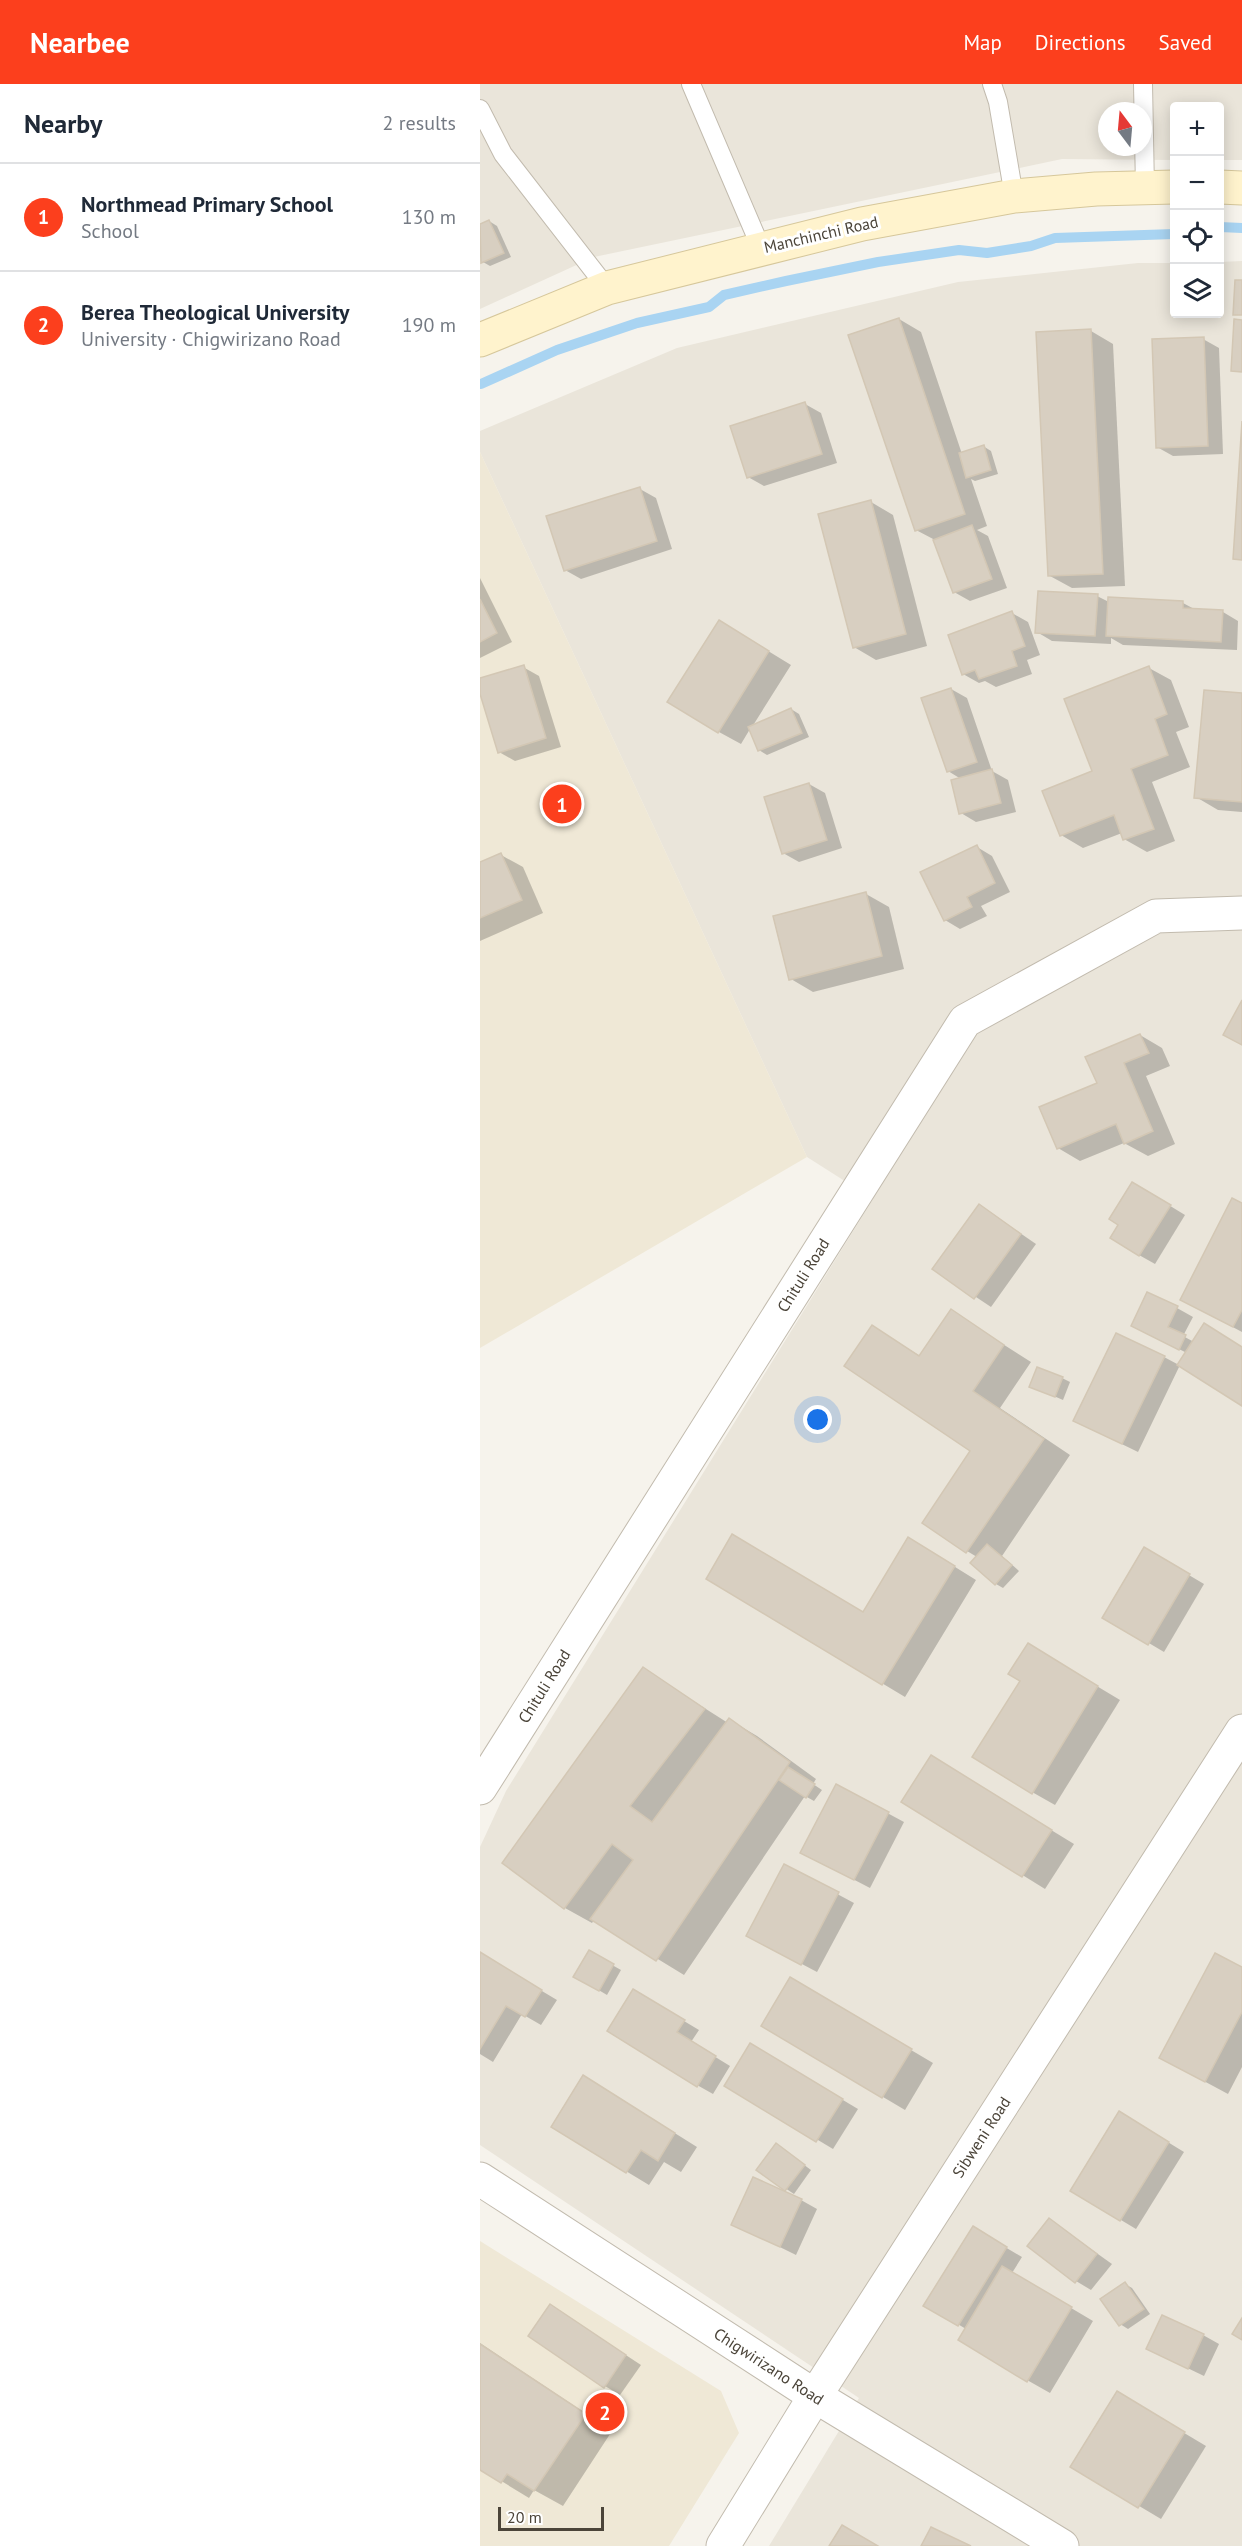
<!DOCTYPE html>
<html lang="en">
<head>
<meta charset="utf-8">
<style>
	:root { --surface:#fff; --page:#f2f2f3; --text:#1f2937; --muted:#747a83; --line:#e0e1e3; --accent:#fc3f1d }
	body { margin:0; font-family:"PT Sans",sans-serif; background:var(--page); color:var(--text) }
	.controls { position:absolute; right:18px; top:18px; display:grid; overflow:hidden; border-radius:6px; box-shadow:0 3px 15px #0003 }
	.controls button { width:54px; height:54px; display:grid; place-items:center; padding:0; border:0; border-bottom:2px solid var(--line); background:var(--surface); color:var(--text); font:30px sans-serif }
	.compass { position:absolute; left:618px; top:18px; width:54px; height:54px; border-radius:50%; background:var(--surface); box-shadow:0 3px 15px #0003; rotate:344deg }
	.scale { position:absolute; left:18px; bottom:15px; width:106px; box-sizing:border-box; padding-left:6px; border:3px solid #4b4439; border-top:0; font-size:16px; line-height:21px; white-space:nowrap; color:#4b4439; -webkit-text-stroke:4px #fff; paint-order:stroke }
	.you { position:absolute; left:338px; top:1336px; width:21px; height:21px; margin:-15px; border:4px solid #fff; border-radius:50%; background:#1a73e8; box-shadow:0 0 0 9px #1a73e833 }
	.badge { display:grid; place-items:center; width:39px; height:39px; border-radius:50%; background:var(--accent); color:#fff; font-size:20px; font-weight:700 }
	.pin { position:absolute; translate:-50% -50%; border:3px solid #fff; box-shadow:0 2px 6px #0006 }
	.list { margin:0; padding:0; list-style:none }
	h2 { display:flex; justify-content:space-between; align-items:center; height:78px; margin:0; padding:0 24px; font-size:26px }
	h2 small { font-size:20px; font-weight:400; color:var(--muted) }
	.list li { display:grid; grid-template-columns:39px 1fr auto; gap:18px; align-items:center; box-sizing:border-box; height:108px; padding:0 24px; border-top:2px solid var(--line) }
	.list b { display:block; font-size:22px; white-space:nowrap }
	.list p { margin:0; font-size:20px; white-space:nowrap; color:var(--muted) }
	.list em { font-size:20px; font-style:normal; color:var(--muted) }
	.icon { flex:none; width:33px; height:33px; fill:none; stroke:currentColor; stroke-width:2; stroke-linecap:round; stroke-linejoin:round }
	.map { position:relative; flex:none; width:762px; height:2462px; overflow:hidden }
	header { display:flex; align-items:center; gap:36px; box-sizing:border-box; height:84px; padding:0 30px; background:var(--accent); color:#fff }
	header strong { font-size:28px }
	nav { display:flex; gap:33px; margin-inline-start:auto; font-size:21px }
	main { display:flex }
	aside { flex:1; background:var(--surface) }
	.map>svg:first-child { display:block }
</style>
</head>
<body>
<header>
<strong>Nearbee</strong>
<nav><a>Map</a><a>Directions</a><a>Saved</a></nav>
</header>
<main>
<aside>
<h2>Nearby<small>2 results</small></h2>
<ul class="list">
<li><span class="badge">1</span><div><b>Northmead Primary School</b><p>School</p></div><em>130 m</em></li>
<li><span class="badge">2</span><div><b>Berea Theological University</b><p>University · Chigwirizano Road</p></div><em>190 m</em></li>
</ul>
</aside>
<div class="map">
<svg width="762" height="2462" viewBox="0 0 762 2462">
	<rect width="100%" height="100%" fill="#f6f3ec"/>
	<g fill="#eae5da" fill-rule="evenodd">
		<path d="M0,0H762V76H740V22H694V76L582,75L114,173L0,225ZM627,27H663V63H627Z"/>
		<polygon points="762,177 762,2462 289,2462 379,2314 0,2061 0,1763 26,1707 393,1115 327,1073 0,368 0,347 197,264 478,198 658,179 694,179 694,230 740,230 740,178"/>
	</g>
	<g fill="#efe8d6">
		<polygon points="0,368 327,1073 0,1264"/>
		<polygon points="0,2157 241,2307 259,2349 189,2462 0,2462"/>
	</g>
	<g fill="#0003">
		<polygon points="9,137 17,142 31,173 10,182 3,178 0,172 0,141"/>
		<polygon points="419,235 441,248 482,370 503,362 511,367 518,390 495,397 491,395 507,442 497,446 508,452 527,504 490,517 474,508 455,456 436,446"/>
		<polygon points="611,247 633,260 645,502 592,504 570,492"/>
		<polygon points="723,255 739,264 743,370 693,372 677,363"/>
		<polygon points="325,320 341,329 357,379 284,402 268,393"/>
		<polygon points="160,405 176,414 192,465 101,495 85,486"/>
		<polygon points="391,418 413,431 447,562 396,576 374,563"/>
		<polygon points="0,494 32,558 0,574"/>
		<polygon points="617,512 629,518 703,519 716,526 743,528 758,537 757,566 643,561 631,554 631,560 572,557 557,548"/>
		<polygon points="532,529 548,538 560,571 547,576 552,590 516,603 505,597 499,599 483,590"/>
		<polygon points="262,551 311,581 272,643 311,625 319,630 329,653 287,671 279,666 270,645 261,660 239,648"/>
		<polygon points="43,583 59,592 81,663 35,677 19,668 0,605 0,596"/>
		<polygon points="669,584 691,596 709,643 696,648 710,683 672,698 695,757 667,768 644,755 642,749 603,764 581,751"/>
		<polygon points="471,605 487,614 512,687 528,696 536,728 496,738 481,729 481,695 468,687"/>
		<polygon points="762,610 762,728 738,726 716,713"/>
		<polygon points="329,700 345,709 362,764 319,778 303,769"/>
		<polygon points="497,763 512,772 530,808 501,822 507,832 480,845 465,836"/>
		<polygon points="21,771 43,783 63,829 0,857 0,780"/>
		<polygon points="386,810 409,823 424,885 333,908 311,895"/>
		<polygon points="660,951 682,964 690,982 666,992 695,1060 668,1072 644,1059 600,1077 578,1064 619,1000"/>
		<polygon points="669,1109 705,1131 675,1180 659,1171"/>
		<polygon points="499,1121 556,1160 511,1223 454,1185"/>
		<polygon points="762,1121 762,1248 702,1216"/>
		<polygon points="697,1224 713,1233 703,1252 714,1258 725,1241 762,1263 762,1321 700,1281 658,1368 611,1345 684,1273 699,1281 707,1269 668,1250"/>
		<polygon points="471,1227 551,1278 520,1324 590,1371 522,1472 539,1487 523,1504 516,1500 497,1473 487,1467 492,1367 393,1243 440,1272"/>
		<polygon points="582,1294 590,1298 583,1316 551,1302"/>
		<polygon points="665,1465 724,1500 684,1568 625,1533"/>
		<polygon points="451,1468 496,1496 425,1613 228,1495 383,1530"/>
		<polygon points="570,1574 640,1616 575,1721 552,1708"/>
		<polygon points="163,1585 248,1639 250,1636 277,1652 336,1695 333,1700 342,1706 334,1717 325,1712 204,1891 114,1836 112,1839 85,1824"/>
		<polygon points="473,1686 594,1760 565,1805 423,1717"/>
		<polygon points="357,1702 424,1738 390,1804 338,1777"/>
		<polygon points="305,1782 374,1819 337,1888 284,1860"/>
		<polygon points="109,1868 141,1886 127,1911 95,1892"/>
		<polygon points="0,1870 77,1916 61,1941 42,1930 13,1978 0,1970"/>
		<polygon points="762,1885 762,1983 748,2010 681,1974"/>
		<polygon points="311,1895 453,1979 425,2026 283,1942"/>
		<polygon points="169,1916 219,1946 211,1958 250,1982 233,2010 217,2001"/>
		<polygon points="286,1970 378,2025 353,2065 246,2001"/>
		<polygon points="126,2006 217,2063 201,2088 184,2078 169,2101 73,2043"/>
		<polygon points="655,2038 704,2068 656,2145 641,2136"/>
		<polygon points="304,2066 331,2086 314,2110 278,2086"/>
		<polygon points="321,2116 337,2125 316,2171 253,2140"/>
		<polygon points="570,2136 632,2180 611,2206 596,2197"/>
		<polygon points="493,2144 542,2173 532,2189 613,2237 570,2309 547,2296 486,2245 446,2221"/>
		<polygon points="645,2200 652,2204 670,2230 648,2245 640,2240"/>
		<polygon points="71,2222 161,2281 140,2311 125,2302"/>
		<polygon points="723,2251 739,2260 724,2292 668,2265"/>
		<polygon points="0,2259 132,2347 83,2422 54,2406 49,2414 0,2384"/>
		<polygon points="659,2322 726,2362 681,2435 592,2382"/>
	</g>
	<g fill="none" stroke-linecap="round" stroke-linejoin="round">
		<g stroke="#a9d4f2" stroke-width="10">
			<polyline points="740,143 762,144"/>
			<polyline points="1,300 77,266 157,239 229,223 244,211 306,197 398,178 479,166 507,169 551,162 575,154 694,150"/>
		</g>
	</g>
	<g fill="#d8cfc1" stroke="#d3c7b4" stroke-width="1.5">
		<polygon points="9,136 24,169 1,179 0,140"/>
		<polygon points="755,196 762,196 762,231 753,231"/>
		<polygon points="419,234 485,430 435,447 368,251"/>
		<polygon points="754,235 762,236 762,288 751,287"/>
		<polygon points="611,245 623,490 568,492 556,248"/>
		<polygon points="724,253 728,362 676,364 672,255"/>
		<polygon points="325,318 342,370 267,394 250,342"/>
		<polygon points="762,337 762,476 753,475"/>
		<polygon points="504,361 511,386 486,394 479,369"/>
		<polygon points="160,403 177,457 84,487 66,432"/>
		<polygon points="391,416 426,550 373,564 338,430"/>
		<polygon points="492,441 512,495 473,509 453,456"/>
		<polygon points="558,507 618,510 615,552 555,549"/>
		<polygon points="628,513 703,517 703,524 743,526 741,558 626,552"/>
		<polygon points="0,515 17,549 0,558"/>
		<polygon points="532,527 545,562 532,567 537,582 499,595 495,586 482,591 468,551"/>
		<polygon points="239,536 289,567 238,649 187,618"/>
		<polygon points="44,581 66,654 18,669 0,610 0,594"/>
		<polygon points="669,582 687,630 675,635 688,671 651,685 674,745 643,756 634,731 580,752 562,707 612,687 584,615"/>
		<polygon points="471,604 497,678 467,688 441,614"/>
		<polygon points="724,606 762,609 762,718 714,714"/>
		<polygon points="311,624 322,649 278,667 268,643"/>
		<polygon points="512,685 521,719 479,730 471,696"/>
		<polygon points="329,699 347,756 302,770 284,713"/>
		<polygon points="497,761 515,799 487,813 492,823 464,837 440,788"/>
		<polygon points="21,769 42,816 0,834 0,778"/>
		<polygon points="386,808 402,872 309,896 293,832"/>
		<polygon points="762,916 762,961 743,951"/>
		<polygon points="660,950 669,969 644,979 673,1047 644,1060 636,1040 577,1065 559,1023 617,999 605,973"/>
		<polygon points="652,1098 691,1121 659,1172 630,1154 638,1141 629,1135"/>
		<polygon points="752,1114 762,1119 762,1226 753,1243 700,1216"/>
		<polygon points="499,1120 541,1150 494,1215 452,1185"/>
		<polygon points="667,1208 698,1222 688,1243 706,1251 699,1266 651,1242"/>
		<polygon points="471,1225 524,1261 493,1307 564,1355 486,1469 442,1439 490,1367 364,1282 392,1241 439,1272"/>
		<polygon points="724,1239 762,1263 762,1322 697,1281"/>
		<polygon points="636,1249 685,1272 642,1360 593,1337"/>
		<polygon points="557,1283 583,1293 575,1313 549,1303"/>
		<polygon points="252,1450 383,1528 428,1453 475,1482 402,1601 226,1495"/>
		<polygon points="507,1460 532,1481 515,1501 490,1479"/>
		<polygon points="664,1463 710,1490 668,1561 622,1534"/>
		<polygon points="548,1559 618,1602 552,1710 492,1673 540,1597 528,1590"/>
		<polygon points="163,1583 225,1625 150,1722 172,1738 249,1634 310,1678 176,1877 110,1835 153,1776 132,1760 84,1825 22,1779"/>
		<polygon points="451,1671 572,1746 542,1793 421,1718"/>
		<polygon points="308,1683 335,1700 326,1714 299,1696"/>
		<polygon points="356,1700 409,1728 374,1796 320,1769"/>
		<polygon points="304,1780 359,1808 321,1881 266,1852"/>
		<polygon points="109,1866 134,1880 119,1907 93,1893"/>
		<polygon points="0,1868 62,1906 45,1933 26,1922 0,1965"/>
		<polygon points="735,1869 762,1883 762,1928 725,1998 679,1974"/>
		<polygon points="310,1893 432,1965 402,2014 281,1942"/>
		<polygon points="153,1905 205,1936 197,1948 236,1972 217,2003 127,1947"/>
		<polygon points="270,1959 363,2015 336,2058 244,2002"/>
		<polygon points="103,1991 195,2049 178,2077 161,2066 146,2089 71,2043"/>
		<polygon points="639,2027 689,2058 640,2137 590,2107"/>
		<polygon points="296,2059 325,2081 305,2107 276,2086"/>
		<polygon points="273,2093 322,2115 300,2163 251,2141"/>
		<polygon points="569,2134 617,2170 595,2199 547,2162"/>
		<polygon points="493,2142 527,2163 478,2242 443,2222"/>
		<polygon points="522,2182 592,2223 547,2298 478,2256"/>
		<polygon points="645,2198 664,2225 639,2242 620,2215"/>
		<polygon points="70,2220 146,2271 124,2304 48,2252"/>
		<polygon points="682,2231 724,2250 708,2285 666,2265"/>
		<polygon points="762,2234 762,2256 752,2250"/>
		<polygon points="0,2260 106,2330 54,2407 27,2390 21,2399 0,2386"/>
		<polygon points="637,2307 705,2348 658,2424 590,2383"/>
		<polygon points="362,2441 398,2462 349,2462"/>
		<polygon points="451,2443 491,2462 441,2462"/>
	</g>
	<g fill="none" stroke-linecap="round" stroke-linejoin="round">
		<g stroke="#c2bbae" stroke-width="20">
			<g id="lane">
				<polyline points="211,0 281,164"/>
				<polyline points="512,0 518,18 534,112"/>
				<polyline points="663,0 665,104"/>
				<polyline points="0,25 23,70 127,204"/>
			</g>
		</g>
		<g stroke="#c2bbae" stroke-width="35">
			<g id="street">
				<polyline points="0,1704 485,937 676,832 762,829"/>
				<polyline points="0,2095 335,2312 582,2462"/>
				<polyline points="243,2462 335,2312 762,1647"/>
			</g>
		</g>
		<g stroke="#d6c79b" stroke-width="35">
			<g id="secondary">
				<polyline points="740,103 762,104"/>
				<polyline points="0,256 127,204 382,140 534,112 616,105 694,103"/>
			</g>
		</g>
		<use href="#lane" stroke="#fff" stroke-width="18"/>
		<use href="#street" stroke="#fff" stroke-width="33"/>
		<use href="#secondary" stroke="#fff3cd" stroke-width="33"/>
	</g>
	<g text-anchor="middle" stroke-width="6" stroke-linejoin="round" paint-order="stroke">
		<g font-size="16" fill="#4b4439" stroke="#fff">
			<text transform="translate(341 150) rotate(-13)" y="6">Manchinchi Road</text>
			<text transform="translate(323 1191) rotate(-58)" y="6">Chituli Road</text>
			<text transform="translate(64 1602) rotate(-58)" y="6">Chituli Road</text>
			<text transform="translate(501 2053) rotate(-57)" y="6">Sibweni Road</text>
			<text transform="translate(289 2282) rotate(33)" y="6">Chigwirizano Road</text>
		</g>
	</g>
</svg>
<div class="controls">
<button>+</button>
<button>−</button>
<button><svg class="icon" aria-label="locate" viewBox="0 0 24 24"><circle cx="12" cy="12" r="6"/><path d="M12 2v4M12 18v4M2 12h4M18 12h4"/></svg></button>
<button><svg class="icon" aria-label="layers" viewBox="0 0 24 24"><path d="M12 4l9 5-9 5-9-5zM3 14l9 5 9-5"/></svg></button>
</div>
<svg class="compass" viewBox="-18 -18 36 36"><path d="M0-13l5 13h-10z" fill="#e53935"/><path d="M0 13l5-13h-10z" fill="#747a83"/></svg>
<div class="scale">20 m</div>
<div class="you"></div>
<div class="pin badge" style="left:82px;top:720px">1</div>
<div class="pin badge" style="left:125px;top:2328px">2</div>
</div>
</main>
</body>
</html>
